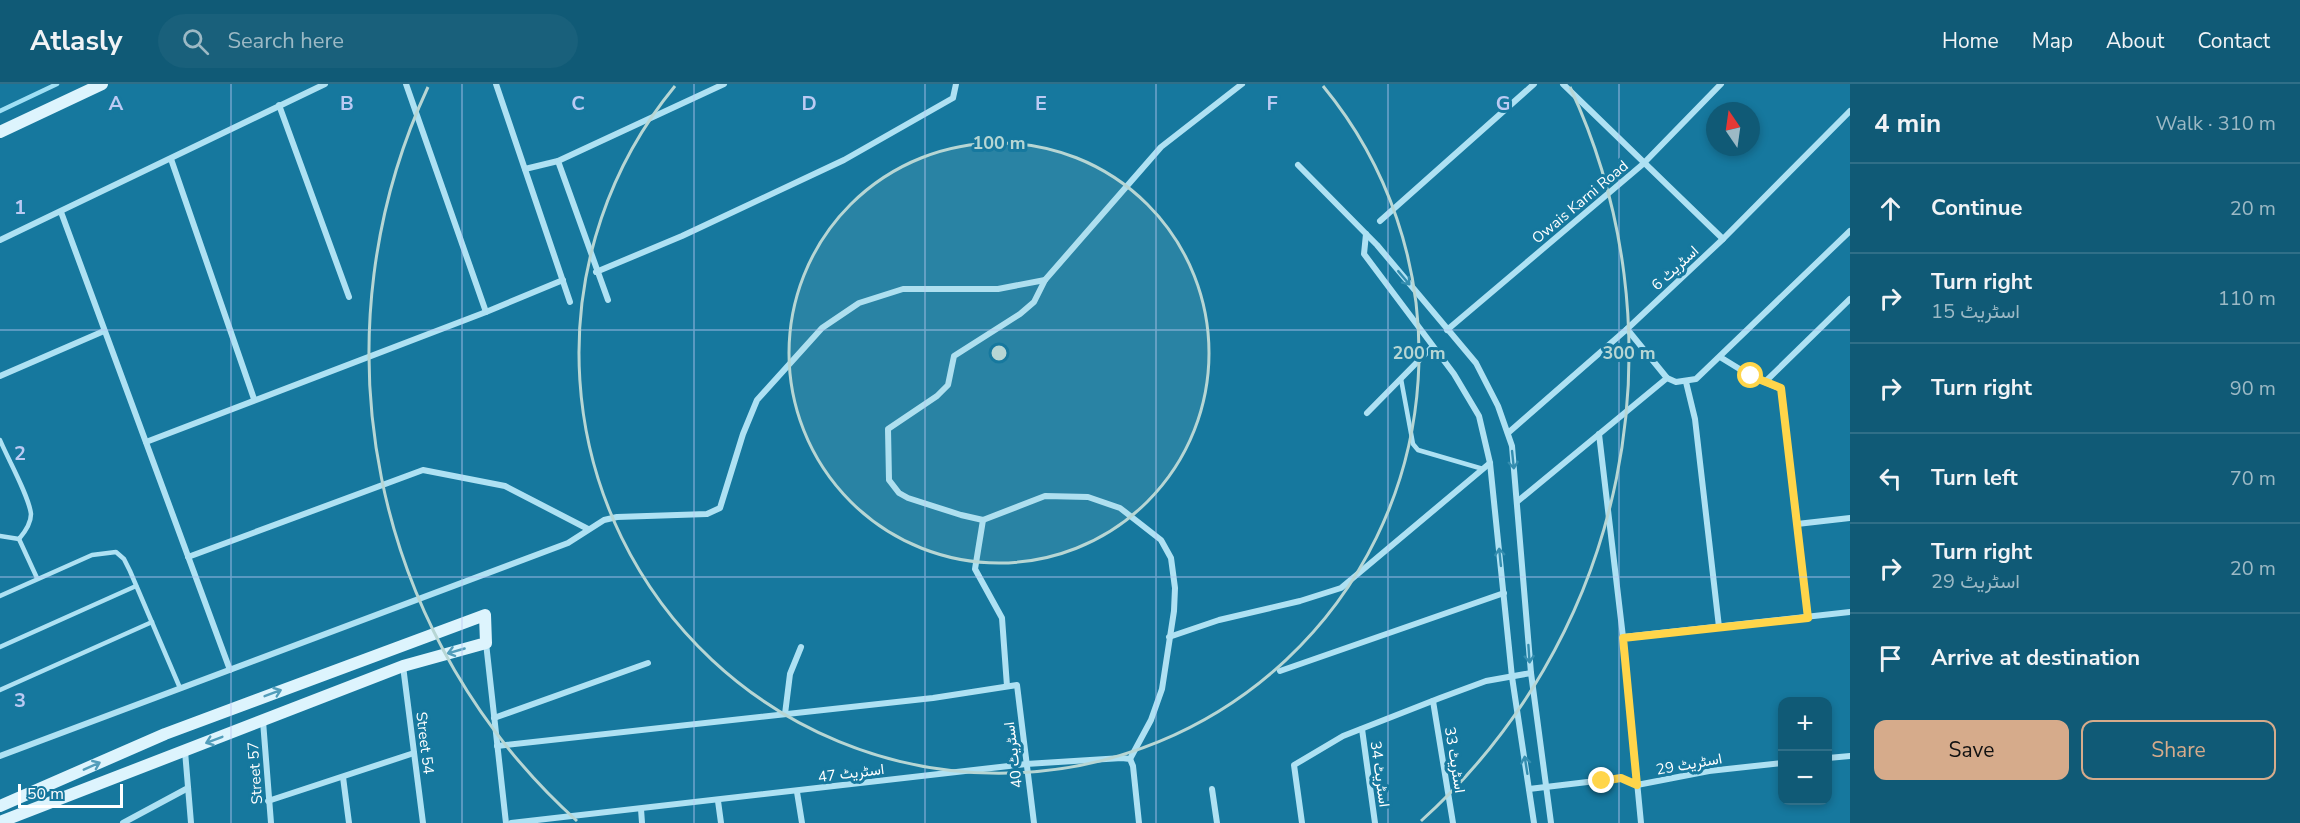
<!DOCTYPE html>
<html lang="en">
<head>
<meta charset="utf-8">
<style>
	:root { --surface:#105a76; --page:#19607b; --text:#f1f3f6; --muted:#9cb9c5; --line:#306f88; --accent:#d6ab8b }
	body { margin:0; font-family:"Nunito Sans",Vazirmatn,sans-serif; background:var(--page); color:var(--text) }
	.controls { position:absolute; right:18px; bottom:18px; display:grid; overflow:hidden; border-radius:12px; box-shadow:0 3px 9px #0003 }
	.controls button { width:54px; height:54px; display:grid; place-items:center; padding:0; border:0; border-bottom:2px solid var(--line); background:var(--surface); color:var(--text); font:30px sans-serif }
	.compass { position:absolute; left:1706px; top:18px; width:54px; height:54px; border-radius:50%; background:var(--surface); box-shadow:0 3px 9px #0003; rotate:347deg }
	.scale { position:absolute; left:18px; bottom:15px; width:105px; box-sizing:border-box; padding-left:6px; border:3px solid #fff; border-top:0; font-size:16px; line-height:21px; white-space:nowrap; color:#fff; -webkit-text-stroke:4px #16789e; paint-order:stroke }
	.stop { position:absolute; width:18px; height:18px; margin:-14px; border:4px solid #ffd54a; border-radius:50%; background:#fff }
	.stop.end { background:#ffd54a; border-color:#fff; box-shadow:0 2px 6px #0008 }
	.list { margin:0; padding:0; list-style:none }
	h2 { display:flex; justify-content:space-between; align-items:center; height:78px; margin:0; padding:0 24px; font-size:26px }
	h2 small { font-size:20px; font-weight:400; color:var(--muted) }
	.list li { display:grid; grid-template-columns:39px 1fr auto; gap:18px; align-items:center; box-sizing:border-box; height:90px; padding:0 24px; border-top:2px solid var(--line) }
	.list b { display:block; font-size:22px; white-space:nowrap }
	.list p { margin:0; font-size:20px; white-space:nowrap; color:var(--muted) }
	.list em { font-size:20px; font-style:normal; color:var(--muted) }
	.actions { display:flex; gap:12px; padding:18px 24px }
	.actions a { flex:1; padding:14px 0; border:2px solid var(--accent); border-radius:12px; text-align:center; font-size:21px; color:var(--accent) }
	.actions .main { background:var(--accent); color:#111 }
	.icon { flex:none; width:33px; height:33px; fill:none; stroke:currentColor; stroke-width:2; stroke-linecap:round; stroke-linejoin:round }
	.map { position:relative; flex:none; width:1850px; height:739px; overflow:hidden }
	header { display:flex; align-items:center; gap:36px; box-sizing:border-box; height:84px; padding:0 30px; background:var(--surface); border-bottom:2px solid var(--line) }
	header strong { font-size:28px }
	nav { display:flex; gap:33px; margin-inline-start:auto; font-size:21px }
	.search { width:420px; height:54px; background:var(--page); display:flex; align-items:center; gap:15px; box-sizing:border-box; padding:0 21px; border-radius:33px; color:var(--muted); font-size:22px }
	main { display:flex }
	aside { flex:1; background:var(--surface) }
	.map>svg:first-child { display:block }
</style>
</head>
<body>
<header>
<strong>Atlasly</strong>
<div class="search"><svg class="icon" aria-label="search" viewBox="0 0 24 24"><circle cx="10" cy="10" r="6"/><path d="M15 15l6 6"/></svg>Search here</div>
<nav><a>Home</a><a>Map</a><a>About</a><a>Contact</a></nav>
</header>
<main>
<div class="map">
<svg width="1850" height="739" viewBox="0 0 1850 739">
	<rect width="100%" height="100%" fill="#16789e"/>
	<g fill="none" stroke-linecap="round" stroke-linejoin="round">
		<polyline stroke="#a0e0f5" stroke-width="4.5" points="0,27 57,0"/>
		<g stroke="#aee1f3" stroke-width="4.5">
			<polyline points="1401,295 1413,360 1418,366 1483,385"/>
			<path d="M0,356C8,375 29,412 31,430C31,440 25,448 19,455L0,452"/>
			<polyline points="19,455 37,494"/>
			<polyline points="0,512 92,471 116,468 124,475 130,487 180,604"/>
			<polyline points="0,563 136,502"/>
			<polyline points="0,606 152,538"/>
		</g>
		<g stroke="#aee1f3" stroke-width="6">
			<polyline points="406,0 486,228"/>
			<polyline points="496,0 570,218"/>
			<polyline points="1563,0 1723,155"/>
			<polyline points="279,21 349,213"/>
			<polyline points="171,75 254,315"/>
			<polyline points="558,77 608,216"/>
			<polyline points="1298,81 1377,161 1476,279 1498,322 1512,362 1531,589 1551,739"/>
			<polyline points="525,85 558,77 724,0"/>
			<polyline points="61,128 230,586"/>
			<polyline points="1380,137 1534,0"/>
			<polyline points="1366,150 1364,170 1454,290 1479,332 1490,379 1512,593 1534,739"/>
			<polyline points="0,156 325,0"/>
			<polyline points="596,188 682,152 844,76 953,14 956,0"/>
			<polyline points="1045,196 1034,218 1020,230 954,272 948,301 937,312 888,345 889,396 899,409 908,414 961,431 983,436 1045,412 1088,413 1120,424 1161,456 1171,474 1175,504 1174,527 1162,605 1151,636 1130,675"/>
			<polyline points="1627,245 1667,294 1676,298 1696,295 1850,147"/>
			<polyline points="1447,246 1643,80 1721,0"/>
			<polyline points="1720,273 1751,292 1781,305 1808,534"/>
			<polyline points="0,292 104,247"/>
			<polyline points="1686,298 1695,335 1719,543"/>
			<polyline points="1765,298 1850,215"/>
			<polyline points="1367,329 1432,263"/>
			<polyline points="1508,349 1627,245 1723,155 1850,27"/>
			<polyline points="1599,350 1623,553 1641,739"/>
			<polyline points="146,358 486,228 563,196"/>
			<polyline points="1518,417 1667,294"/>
			<polyline points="983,436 975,485 1002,534 1007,602"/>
			<polyline points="1797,440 1850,434"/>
			<polyline points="188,473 423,386 505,402 588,445"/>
			<polyline points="1169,553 1219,536 1300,517 1341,504 1490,379"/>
			<polyline points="1623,553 1850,528"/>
			<polyline points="486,559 506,739"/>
			<polyline points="403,582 423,739"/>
			<polyline points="1280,587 1504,509"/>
			<polyline points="1433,617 1453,739"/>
			<polyline points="785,630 790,590 801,563"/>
			<polyline points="494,634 648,579"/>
			<polyline points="263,637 271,739"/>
			<polyline points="1362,645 1375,739"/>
			<polyline points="497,662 933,614 1017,601 1034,739"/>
			<polyline points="185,667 191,739"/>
			<polyline points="0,672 568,459 604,436 617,433 707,430 720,424 743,350 757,316 822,244 859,219 903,205 998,205 1045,196 1161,63 1242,0"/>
			<polyline points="1828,674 1850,672"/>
			<polyline points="343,693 349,739"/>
			<polyline points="1212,705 1217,739"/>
			<polyline points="1529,705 1621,694 1637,701 1709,687 1782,679"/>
			<polyline points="797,708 802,739"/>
			<polyline points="268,717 414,669"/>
			<polyline points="718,717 721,739"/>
			<polyline points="641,725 642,739"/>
			<polyline points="123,739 188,704"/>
			<polyline points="511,739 1026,680 1122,674 1130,675 1133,682 1139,739"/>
			<polyline points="1302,739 1294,681 1343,652 1440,614 1486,597 1531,589"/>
		</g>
		<g stroke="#ddf4fd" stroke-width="12">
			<polyline points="0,48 102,0"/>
			<polyline points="0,722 165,650 485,531 486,559 403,582 0,738"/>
		</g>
	</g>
	<defs><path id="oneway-shaft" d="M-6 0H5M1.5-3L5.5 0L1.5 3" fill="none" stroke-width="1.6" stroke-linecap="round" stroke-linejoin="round" transform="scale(1.5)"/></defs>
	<g stroke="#348daf">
		<use href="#oneway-shaft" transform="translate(1404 194) rotate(50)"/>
		<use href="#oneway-shaft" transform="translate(1513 376) rotate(84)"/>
		<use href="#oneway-shaft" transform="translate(1500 473) rotate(-96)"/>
		<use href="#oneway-shaft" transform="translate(1529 570) rotate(86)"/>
		<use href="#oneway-shaft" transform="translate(1526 681) rotate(-99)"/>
	</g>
	<g stroke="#529dba">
		<use href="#oneway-shaft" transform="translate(456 567) rotate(164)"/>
		<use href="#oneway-shaft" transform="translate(273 609) rotate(-21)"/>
		<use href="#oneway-shaft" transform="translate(214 656) rotate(159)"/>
		<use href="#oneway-shaft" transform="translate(92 682) rotate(-24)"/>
	</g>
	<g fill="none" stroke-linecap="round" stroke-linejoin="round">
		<polyline stroke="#ffd54a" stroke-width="8" points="1602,697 1621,694 1637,701 1623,554 1808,534 1781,304 1751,292"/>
	</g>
	<path fill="none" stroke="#bbcaf3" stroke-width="1.5" stroke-opacity="0.55" d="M231,0V739M462,0V739M694,0V739M925,0V739M1156,0V739M1388,0V739M1619,0V739M0,246H1850M0,493H1850"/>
	<circle cx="999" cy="269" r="210" fill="#b7d6d4" fill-opacity=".12"/>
	<g fill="none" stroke="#b7d6d4" stroke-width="3">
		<circle cx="999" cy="269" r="210"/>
		<path d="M1323 2A420 420 0 1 1 675 2"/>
		<path d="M577 737A630 630 0 0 1 428 3M1570 3A630 630 0 0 1 1421 737"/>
	</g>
	<g text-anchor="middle" stroke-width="6" stroke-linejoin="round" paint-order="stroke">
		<g font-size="15" fill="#fff" stroke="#16789e">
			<text transform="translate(1580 118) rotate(-40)" y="5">Owais Karni Road</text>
			<text transform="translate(1675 184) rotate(-43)" y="5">اسٹریٹ 6</text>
			<text transform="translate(425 659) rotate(83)" y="5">Street 54</text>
			<text transform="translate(1013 671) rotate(-97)" y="5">اسٹریٹ 40</text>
			<text transform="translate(1455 676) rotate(81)" y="5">اسٹریٹ 33</text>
			<text transform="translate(1689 680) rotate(-10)" y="5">اسٹریٹ 29</text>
			<text transform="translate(255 689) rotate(-94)" y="5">Street 57</text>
			<text transform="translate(851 689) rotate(-7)" y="5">اسٹریٹ 47</text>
			<text transform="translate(1380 690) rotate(82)" y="5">اسٹریٹ 34</text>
		</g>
	</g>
	<g font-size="20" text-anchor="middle" font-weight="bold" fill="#bbcaf3" stroke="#16789e" stroke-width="6" stroke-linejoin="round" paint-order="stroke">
		<text x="116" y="26">A</text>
		<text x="347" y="26">B</text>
		<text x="578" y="26">C</text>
		<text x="809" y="26">D</text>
		<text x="1041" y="26">E</text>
		<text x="1272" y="26">F</text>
		<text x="1503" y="26">G</text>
		<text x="20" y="130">1</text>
		<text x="20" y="376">2</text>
		<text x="20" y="623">3</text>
	</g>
	<circle cx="999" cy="269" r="9" fill="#b7d6d4" stroke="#16789e" stroke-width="3"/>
	<g font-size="18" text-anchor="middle" font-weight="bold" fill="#b7d6d4" stroke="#16789e" stroke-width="6" stroke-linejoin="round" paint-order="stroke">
		<text x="999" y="65">100 m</text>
		<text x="1419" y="275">200 m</text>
		<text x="1629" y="275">300 m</text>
	</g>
</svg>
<div class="controls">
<button>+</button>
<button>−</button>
</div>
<svg class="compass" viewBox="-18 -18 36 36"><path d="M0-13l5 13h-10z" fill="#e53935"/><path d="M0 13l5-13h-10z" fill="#9cb9c5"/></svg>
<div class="scale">50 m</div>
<div class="stop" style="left:1751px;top:292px"></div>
<div class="stop end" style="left:1602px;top:697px"></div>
</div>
<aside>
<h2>4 min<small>Walk · 310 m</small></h2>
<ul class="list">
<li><svg class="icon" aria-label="ahead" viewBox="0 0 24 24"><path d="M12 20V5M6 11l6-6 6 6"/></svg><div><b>Continue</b></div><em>20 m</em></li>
<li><svg class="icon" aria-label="right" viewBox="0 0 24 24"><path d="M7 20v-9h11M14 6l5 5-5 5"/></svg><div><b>Turn right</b><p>اسٹریٹ 15</p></div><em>110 m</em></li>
<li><svg class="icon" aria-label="right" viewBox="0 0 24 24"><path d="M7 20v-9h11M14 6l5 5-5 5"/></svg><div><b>Turn right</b></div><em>90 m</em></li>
<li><svg class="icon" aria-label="left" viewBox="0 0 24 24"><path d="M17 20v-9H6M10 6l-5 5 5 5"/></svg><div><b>Turn left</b></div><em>70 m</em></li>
<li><svg class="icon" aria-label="right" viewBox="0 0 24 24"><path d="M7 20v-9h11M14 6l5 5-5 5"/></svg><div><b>Turn right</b><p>اسٹریٹ 29</p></div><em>20 m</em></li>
<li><svg class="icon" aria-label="arrive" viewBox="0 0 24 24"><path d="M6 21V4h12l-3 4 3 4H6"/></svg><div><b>Arrive at destination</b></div></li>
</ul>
<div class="actions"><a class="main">Save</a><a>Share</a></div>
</aside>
</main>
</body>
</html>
